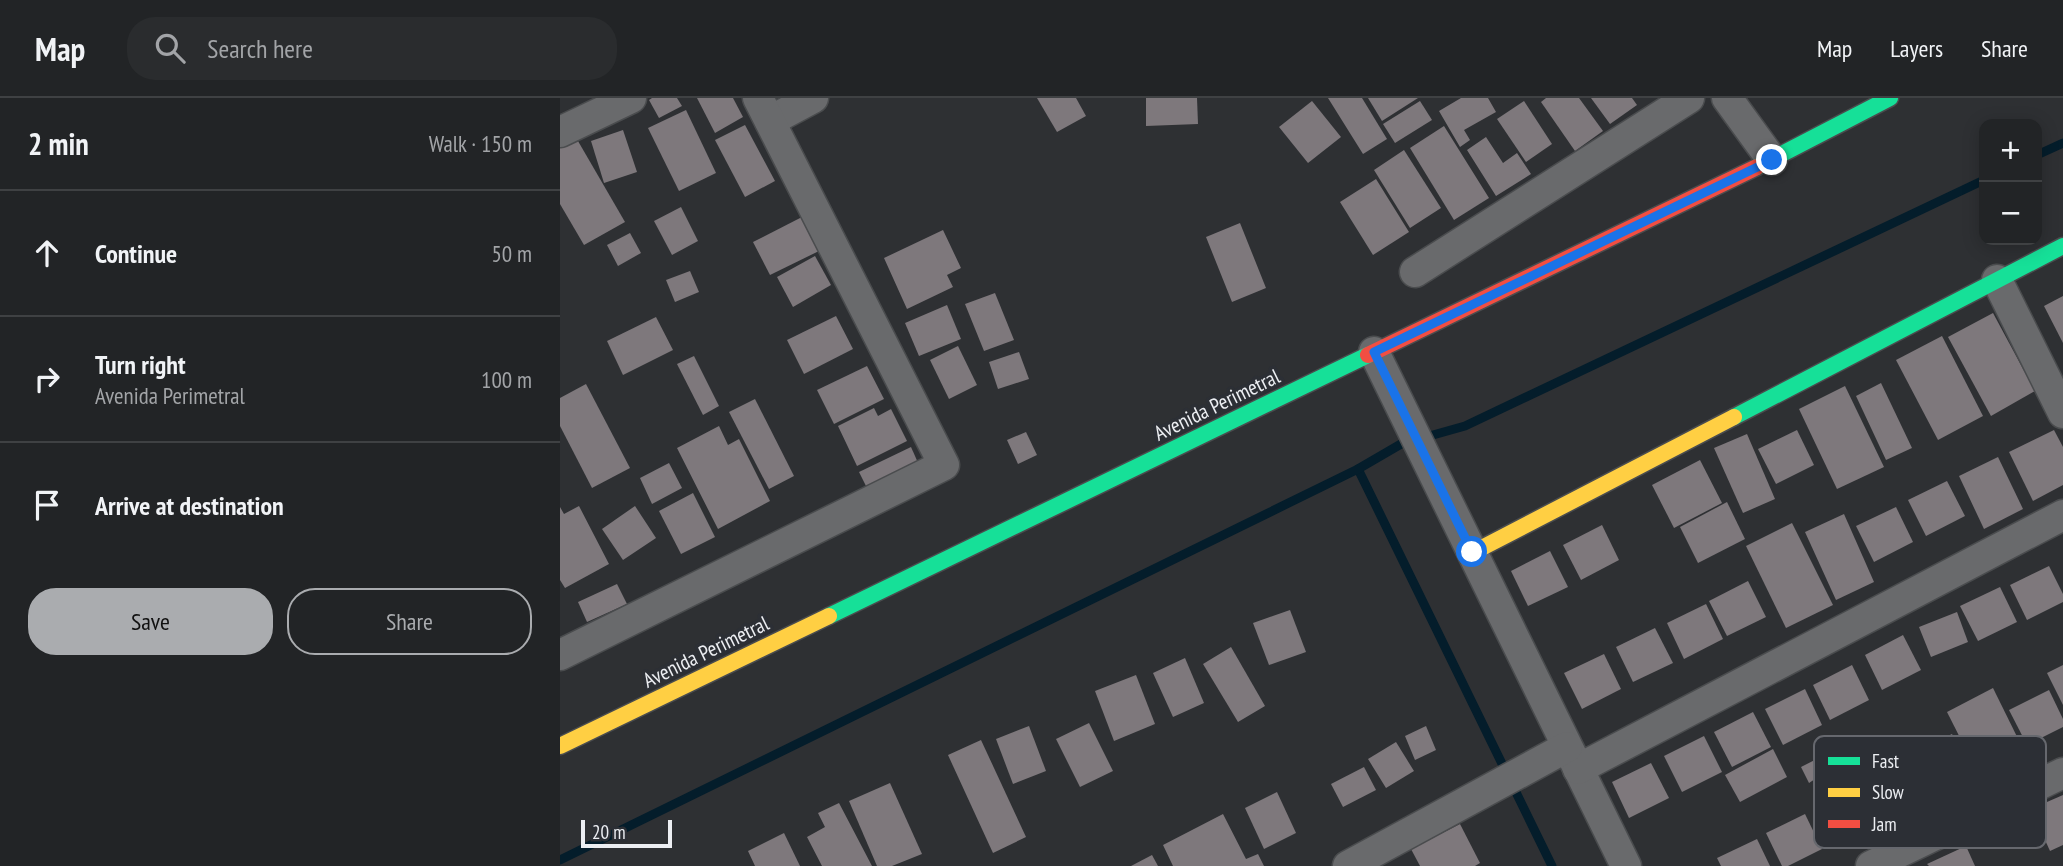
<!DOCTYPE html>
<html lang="en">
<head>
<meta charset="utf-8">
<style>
	:root { --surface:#222426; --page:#2a2c2e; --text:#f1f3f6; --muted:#a2a4a7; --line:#3f4143; --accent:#aaacaf }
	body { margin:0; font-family:"PT Sans Narrow",sans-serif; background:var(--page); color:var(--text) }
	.controls { position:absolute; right:21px; top:21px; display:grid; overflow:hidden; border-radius:14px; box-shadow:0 4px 18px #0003 }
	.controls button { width:63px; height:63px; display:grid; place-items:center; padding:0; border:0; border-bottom:2px solid var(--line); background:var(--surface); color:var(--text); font:35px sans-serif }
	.scale { position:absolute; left:21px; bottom:18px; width:91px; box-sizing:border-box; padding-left:7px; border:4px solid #eceef2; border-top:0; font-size:19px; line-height:24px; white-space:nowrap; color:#eceef2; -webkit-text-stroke:5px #2c2f35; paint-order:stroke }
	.stop { position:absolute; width:21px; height:21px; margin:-16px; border:5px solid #1a73e8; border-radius:50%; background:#fff }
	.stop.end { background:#1a73e8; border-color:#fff; box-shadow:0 2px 7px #0008 }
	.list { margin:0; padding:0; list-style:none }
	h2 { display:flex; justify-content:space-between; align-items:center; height:91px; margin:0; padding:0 28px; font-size:30px }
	h2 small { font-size:23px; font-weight:400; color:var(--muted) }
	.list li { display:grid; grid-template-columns:46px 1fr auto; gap:21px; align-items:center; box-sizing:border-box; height:126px; padding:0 28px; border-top:2px solid var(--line) }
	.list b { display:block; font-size:26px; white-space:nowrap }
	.list p { margin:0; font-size:23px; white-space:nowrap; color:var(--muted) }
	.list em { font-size:23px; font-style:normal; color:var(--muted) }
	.actions { display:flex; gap:14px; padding:21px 28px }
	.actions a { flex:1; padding:16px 0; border:2px solid var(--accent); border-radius:28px; text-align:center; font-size:24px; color:var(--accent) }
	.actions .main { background:var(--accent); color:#111 }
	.icon { flex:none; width:38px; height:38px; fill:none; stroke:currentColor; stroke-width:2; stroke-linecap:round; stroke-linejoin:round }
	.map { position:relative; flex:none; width:1503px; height:768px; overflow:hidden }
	header { display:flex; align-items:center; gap:42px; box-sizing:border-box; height:98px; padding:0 35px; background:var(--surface); border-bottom:2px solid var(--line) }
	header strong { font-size:33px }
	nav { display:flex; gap:38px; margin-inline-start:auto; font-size:24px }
	.search { width:490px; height:63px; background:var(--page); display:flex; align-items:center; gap:18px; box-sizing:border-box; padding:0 24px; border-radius:28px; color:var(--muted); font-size:26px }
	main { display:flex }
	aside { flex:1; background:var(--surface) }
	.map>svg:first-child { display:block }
</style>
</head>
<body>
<header>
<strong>Map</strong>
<div class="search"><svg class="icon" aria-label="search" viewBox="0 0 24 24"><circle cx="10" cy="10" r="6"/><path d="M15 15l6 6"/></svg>Search here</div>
<nav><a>Map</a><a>Layers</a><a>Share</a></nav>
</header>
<main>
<aside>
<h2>2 min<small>Walk · 150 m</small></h2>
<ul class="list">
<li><svg class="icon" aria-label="ahead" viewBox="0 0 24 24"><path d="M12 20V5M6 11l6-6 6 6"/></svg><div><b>Continue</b></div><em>50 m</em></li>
<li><svg class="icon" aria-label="right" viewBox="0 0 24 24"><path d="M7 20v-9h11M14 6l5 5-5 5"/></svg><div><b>Turn right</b><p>Avenida Perimetral</p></div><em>100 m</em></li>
<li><svg class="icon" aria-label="arrive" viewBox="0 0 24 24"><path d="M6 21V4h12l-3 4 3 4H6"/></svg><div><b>Arrive at destination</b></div></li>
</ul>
<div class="actions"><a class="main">Save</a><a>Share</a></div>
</aside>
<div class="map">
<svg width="1503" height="768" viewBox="0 0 1503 768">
	<rect width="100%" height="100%" fill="#2e3033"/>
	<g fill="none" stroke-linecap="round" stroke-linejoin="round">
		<g stroke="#041d2b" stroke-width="9">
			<polyline points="1477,57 1503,45"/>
			<polyline points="798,371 992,768"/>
			<polyline points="0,762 798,371 841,346 905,328 1424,82"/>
		</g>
	</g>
	<g fill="#7e787c">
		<polygon points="92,0 117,0 122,8 99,20 89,2"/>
		<polygon points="137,0 173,0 183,19 155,35"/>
		<polygon points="477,0 516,0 526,18 497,34"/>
		<polygon points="586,0 637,0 638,26 586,28"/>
		<polygon points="768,0 802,0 827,41 803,56"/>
		<polygon points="808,0 858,0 822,23"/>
		<polygon points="901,0 928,0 936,14 904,32 910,42 900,49 879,13"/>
		<polygon points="986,0 1019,0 1043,33 1015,53 981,4"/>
		<polygon points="1031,0 1072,0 1077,7 1050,26"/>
		<polygon points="752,3 781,39 748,65 719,29"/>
		<polygon points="860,3 872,22 835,45 823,26"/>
		<polygon points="964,3 992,46 966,64 937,21"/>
		<polygon points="126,12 156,75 119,93 88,30"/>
		<polygon points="185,27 215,83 185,99 155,42"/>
		<polygon points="884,28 929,100 894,122 850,50"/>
		<polygon points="11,31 65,124 24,147 0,106 0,37"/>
		<polygon points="63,32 77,74 44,85 31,43"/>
		<polygon points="926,39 943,65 957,55 971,76 936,98 907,52"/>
		<polygon points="844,52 881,110 850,130 814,72"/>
		<polygon points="816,81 849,134 813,157 780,104"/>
		<polygon points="121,109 138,143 112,157 94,123"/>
		<polygon points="242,119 259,153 210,177 193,144"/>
		<polygon points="680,125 706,190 672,204 646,139"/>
		<polygon points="383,132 401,170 387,177 393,189 347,211 324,160"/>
		<polygon points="70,135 81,155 58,168 47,147"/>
		<polygon points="255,158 271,187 233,209 217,179"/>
		<polygon points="130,173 139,194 115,204 106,182"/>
		<polygon points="435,195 454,242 424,253 405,206"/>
		<polygon points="1503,198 1503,245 1484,208"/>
		<polygon points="387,207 401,241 359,258 345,225"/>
		<polygon points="1433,215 1475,293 1431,318 1388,239"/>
		<polygon points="276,218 293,251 244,276 227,242"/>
		<polygon points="96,219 113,252 63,277 47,243"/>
		<polygon points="1382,238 1423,318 1378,342 1336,262"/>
		<polygon points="398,248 417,287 389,301 370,262"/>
		<polygon points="459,254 469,281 438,291 429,264"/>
		<polygon points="134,258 159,308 143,317 117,266"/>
		<polygon points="307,268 324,301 274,326 257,292"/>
		<polygon points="1321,285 1352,350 1326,362 1296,298"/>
		<polygon points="26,286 70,370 32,390 0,328 0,300"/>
		<polygon points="1285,288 1324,369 1277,391 1239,311"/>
		<polygon points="195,301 234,378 209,391 169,314"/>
		<polygon points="314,310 318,318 331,311 347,343 297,368 278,328"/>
		<polygon points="159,328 168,347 179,341 210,403 158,431 117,350"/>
		<polygon points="1237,332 1254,367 1216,386 1198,351"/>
		<polygon points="1494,332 1503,349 1503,387 1473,403 1449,354"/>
		<polygon points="466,334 477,357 458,366 447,342"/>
		<polygon points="1187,336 1215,401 1183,415 1154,350"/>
		<polygon points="351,349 359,367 308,392 299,374"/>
		<polygon points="1438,359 1463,411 1424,431 1399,378"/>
		<polygon points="1140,362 1162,405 1114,430 1092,387"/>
		<polygon points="109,365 122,390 92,406 80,380"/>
		<polygon points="1387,383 1405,418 1366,438 1348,402"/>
		<polygon points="133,395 155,439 121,456 99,413"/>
		<polygon points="1167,404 1185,441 1138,465 1120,429"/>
		<polygon points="19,408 49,466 5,490 0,482 0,409 4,416"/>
		<polygon points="75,408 96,440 63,462 42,431"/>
		<polygon points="1336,409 1353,444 1314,464 1296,428"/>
		<polygon points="1284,416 1314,484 1276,502 1245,434"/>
		<polygon points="1232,425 1273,507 1226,530 1186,448"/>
		<polygon points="1042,427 1059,462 1021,482 1003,447"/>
		<polygon points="990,453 1008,489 968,508 951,473"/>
		<polygon points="1489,468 1503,496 1503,504 1467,522 1450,487"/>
		<polygon points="1188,483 1206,519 1167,538 1149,503"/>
		<polygon points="57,486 67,506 27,524 18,504"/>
		<polygon points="1440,489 1457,524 1418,543 1400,508"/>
		<polygon points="1146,506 1163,541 1124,561 1107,525"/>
		<polygon points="730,512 746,554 709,567 693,525"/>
		<polygon points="1397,514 1408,544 1371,559 1359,529"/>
		<polygon points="1095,530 1113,565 1073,584 1056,549"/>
		<polygon points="1343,537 1361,572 1322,592 1305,557"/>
		<polygon points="671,549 705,608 678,624 643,566"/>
		<polygon points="1044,556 1061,591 1022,611 1004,575"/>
		<polygon points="625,560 644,605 613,619 593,575"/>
		<polygon points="1292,567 1309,602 1270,622 1253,587"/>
		<polygon points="1503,567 1503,607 1487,575"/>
		<polygon points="576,577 595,626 554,643 535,593"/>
		<polygon points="1433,590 1469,663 1424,687 1387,614"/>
		<polygon points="1245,591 1262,627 1223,647 1205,611"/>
		<polygon points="1489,592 1503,621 1503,629 1467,647 1449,612"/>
		<polygon points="1193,614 1211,649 1172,669 1154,634"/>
		<polygon points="529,625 553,673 520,689 496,641"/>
		<polygon points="469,628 486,673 453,686 436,641"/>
		<polygon points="866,628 876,652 855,662 845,638"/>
		<polygon points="1392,636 1410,671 1371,691 1353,655"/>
		<polygon points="1144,638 1162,674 1122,694 1104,658"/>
		<polygon points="421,642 466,739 433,755 388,657"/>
		<polygon points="836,644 854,673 826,690 808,661"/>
		<polygon points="1290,644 1306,677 1266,696 1258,679 1249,685 1241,669"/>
		<polygon points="1213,651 1227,679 1180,704 1165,677"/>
		<polygon points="1091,665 1109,700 1069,720 1052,684"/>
		<polygon points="804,669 816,692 783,709 771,686"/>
		<polygon points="330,685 362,756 332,768 317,768 289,703"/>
		<polygon points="717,694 736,735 704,751 685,710"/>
		<polygon points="1503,697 1503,747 1490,753 1471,711"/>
		<polygon points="279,705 312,768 262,768 247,739 265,729 258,715"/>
		<polygon points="663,716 686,761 698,756 704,768 613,768 603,747"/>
		<polygon points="1245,716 1262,751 1228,768 1222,768 1206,735"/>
		<polygon points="900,726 920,765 915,768 860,768 851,751"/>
		<polygon points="224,735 240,768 195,768 188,753"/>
		<polygon points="1197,741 1210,768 1161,768 1157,760"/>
		<polygon points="1406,748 1415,768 1369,768 1367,766"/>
		<polygon points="592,757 598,768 571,768"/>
	</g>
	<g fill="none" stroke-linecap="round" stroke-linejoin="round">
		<g stroke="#4a4c4e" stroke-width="33">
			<g id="street">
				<polyline points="1167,0 1212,62"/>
				<polyline points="210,23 253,0"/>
				<polyline points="0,34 71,0"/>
				<polyline points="855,174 1129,0"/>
				<polyline points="1437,182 1503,315"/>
				<polyline points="814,254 1066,768"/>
				<polyline points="0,557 384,367 198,0"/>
				<polyline points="1018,671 1503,417"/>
				<polyline points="788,768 1007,649"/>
				<polyline points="1311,768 1503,675"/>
			</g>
		</g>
		<g stroke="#4a4c4e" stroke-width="19">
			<g id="fast">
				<polyline points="1197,69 1330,0"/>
				<polyline points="1174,319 1503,148"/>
				<polyline points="269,518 808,257"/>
			</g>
		</g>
		<g stroke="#4a4c4e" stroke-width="19">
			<g id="slow">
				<polyline points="912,455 1174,319"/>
				<polyline points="0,648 269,518"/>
			</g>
		</g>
		<g stroke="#4a4c4e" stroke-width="19">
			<polyline id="jam" points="808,257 1197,69"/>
		</g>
		<use href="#street" stroke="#696a6c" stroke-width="30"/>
		<use href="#fast" stroke="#16e098" stroke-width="16"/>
		<use href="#slow" stroke="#ffcf43" stroke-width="16"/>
		<use href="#jam" stroke="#f24e42" stroke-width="16"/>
	</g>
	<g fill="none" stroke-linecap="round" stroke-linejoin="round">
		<polyline stroke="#1a73e8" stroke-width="9" points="912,454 814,254 1212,62"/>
	</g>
	<g text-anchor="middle" stroke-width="7" stroke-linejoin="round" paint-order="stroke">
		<g font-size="21" fill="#eceef2" stroke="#2c2f35">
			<text transform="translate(657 307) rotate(-26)" y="7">Avenida Perimetral</text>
			<text transform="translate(146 554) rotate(-26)" y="7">Avenida Perimetral</text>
		</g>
	</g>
	<rect x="1254" y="638" width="232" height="112" rx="10" fill="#2c2f35" stroke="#66686e" stroke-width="2"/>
	<rect x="1268" y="659" width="32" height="8" fill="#16e098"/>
	<rect x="1268" y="690" width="32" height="9" fill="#ffcf43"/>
	<rect x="1268" y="722" width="32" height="8" fill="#f24e42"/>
	<g font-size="19" fill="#eceef2">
		<text x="1312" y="670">Fast</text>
		<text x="1312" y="701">Slow</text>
		<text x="1312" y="733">Jam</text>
	</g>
</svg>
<div class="controls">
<button>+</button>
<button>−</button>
</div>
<div class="scale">20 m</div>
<div class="stop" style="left:912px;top:454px"></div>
<div class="stop end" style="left:1212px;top:62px"></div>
</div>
</main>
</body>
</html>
